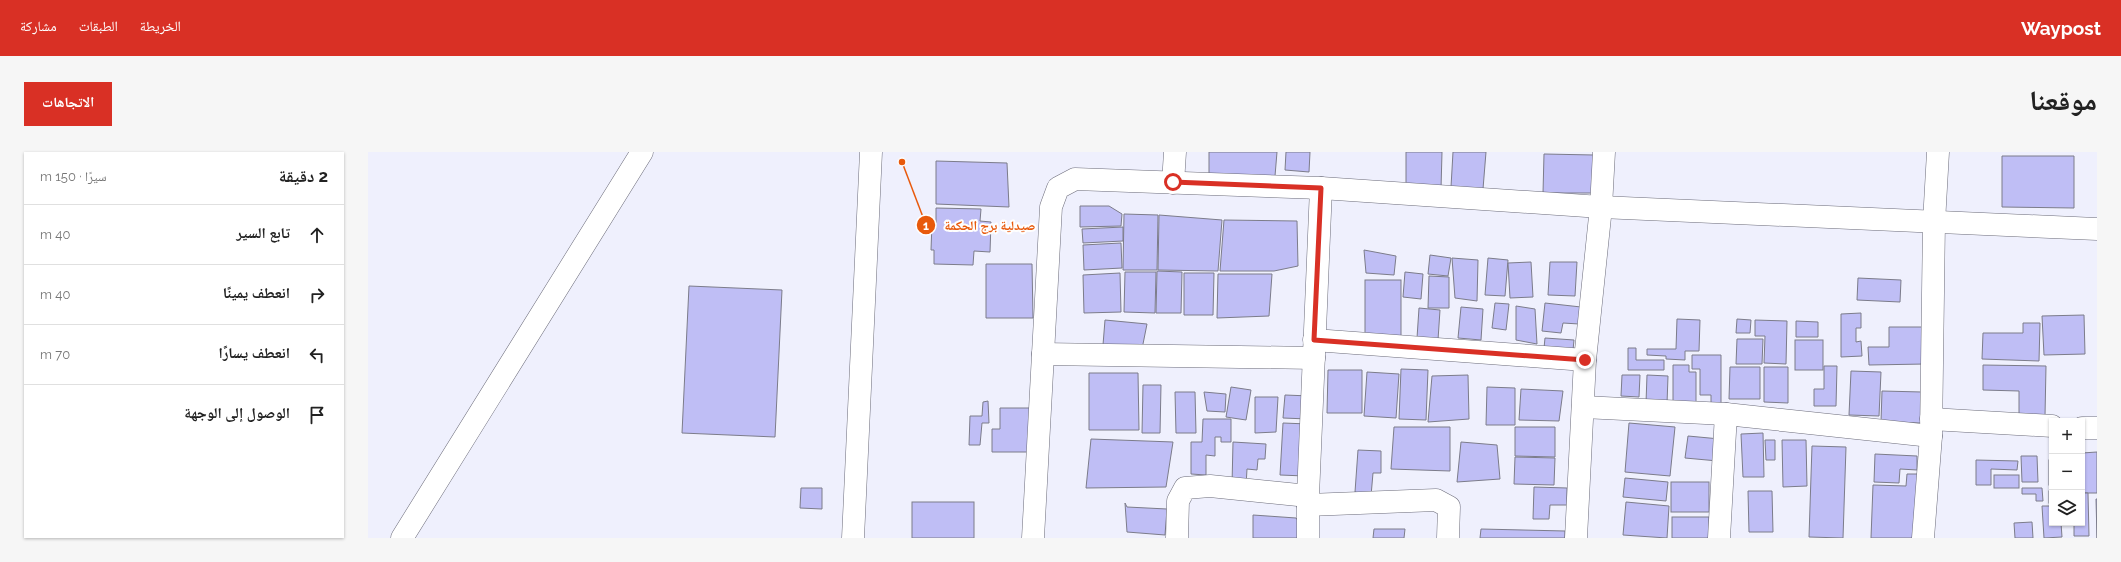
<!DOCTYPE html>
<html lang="ar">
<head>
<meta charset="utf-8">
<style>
	:root { --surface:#fff; --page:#f6f6f6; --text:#222; --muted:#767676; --line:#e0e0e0; --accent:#d93025 }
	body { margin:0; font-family:Raleway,"Noto Naskh Arabic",sans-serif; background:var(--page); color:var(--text); direction:rtl }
	.controls { position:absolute; right:12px; bottom:12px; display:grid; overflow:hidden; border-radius:0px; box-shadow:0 1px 3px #0004 }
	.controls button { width:36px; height:36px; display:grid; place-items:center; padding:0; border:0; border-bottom:1px solid var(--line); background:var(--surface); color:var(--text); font:20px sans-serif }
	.stop { position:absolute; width:12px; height:12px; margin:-9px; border:3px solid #d93025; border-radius:50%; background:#fff }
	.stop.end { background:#d93025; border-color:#fff; box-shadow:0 1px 4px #0008 }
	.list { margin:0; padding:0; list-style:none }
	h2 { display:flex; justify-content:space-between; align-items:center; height:52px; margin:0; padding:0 16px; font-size:17px }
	h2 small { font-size:13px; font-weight:400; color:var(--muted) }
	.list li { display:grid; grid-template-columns:26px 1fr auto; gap:12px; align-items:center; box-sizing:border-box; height:60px; padding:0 16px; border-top:1px solid var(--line) }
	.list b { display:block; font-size:15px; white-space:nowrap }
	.list em { font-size:13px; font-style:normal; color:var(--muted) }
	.icon { flex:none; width:22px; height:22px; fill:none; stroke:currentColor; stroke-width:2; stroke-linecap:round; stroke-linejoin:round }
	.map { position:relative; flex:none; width:1729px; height:386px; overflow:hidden; direction:ltr; border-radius:0px }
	header { display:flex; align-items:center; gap:24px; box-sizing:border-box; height:56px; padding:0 20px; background:var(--accent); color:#fff }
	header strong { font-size:19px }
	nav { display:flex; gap:22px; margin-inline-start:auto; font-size:14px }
	.intro { display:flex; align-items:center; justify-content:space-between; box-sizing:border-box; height:96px; padding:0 24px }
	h1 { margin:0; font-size:28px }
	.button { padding:10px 18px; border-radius:0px; background:var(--accent); color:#fff; font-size:14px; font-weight:700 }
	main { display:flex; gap:24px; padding:0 24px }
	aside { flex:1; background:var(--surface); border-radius:0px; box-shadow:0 1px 3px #0004 }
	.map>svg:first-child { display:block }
</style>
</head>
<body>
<header>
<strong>Waypost</strong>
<nav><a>الخريطة</a><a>الطبقات</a><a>مشاركة</a></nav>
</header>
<div class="intro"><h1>موقعنا</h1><a class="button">الاتجاهات</a></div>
<main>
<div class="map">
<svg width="1729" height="386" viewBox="0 0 1729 386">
	<rect width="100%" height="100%" fill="#eff0fd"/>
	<g fill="#bfbef5" stroke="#7c7c8a">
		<polygon points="841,0 909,0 907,24 841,22"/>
		<polygon points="918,0 942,0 941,20 917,18"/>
		<polygon points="1038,0 1074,0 1073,37 1038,36"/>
		<polygon points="1085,0 1118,0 1115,37 1083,35"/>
		<polygon points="1176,2 1226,3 1225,41 1175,41"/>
		<polygon points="1634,4 1706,4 1706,56 1634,55"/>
		<polygon points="568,9 639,11 641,55 568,52"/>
		<polygon points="712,54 741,54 754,62 753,74 712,75"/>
		<polygon points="568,56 613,57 612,69 623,70 622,100 606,99 605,113 566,112 566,98 563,98 564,71 568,71"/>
		<polygon points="756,62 790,63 789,118 755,118"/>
		<polygon points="791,63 854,68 850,119 790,118"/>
		<polygon points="856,68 929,69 930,114 906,119 852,119"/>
		<polygon points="755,75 755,89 715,91 714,77"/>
		<polygon points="753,91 754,116 716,118 715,93"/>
		<polygon points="996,98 1028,104 1026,123 998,121"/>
		<polygon points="1062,103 1083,106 1080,124 1060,122"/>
		<polygon points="1084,106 1110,108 1109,149 1087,146"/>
		<polygon points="1120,106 1140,108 1137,144 1117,143"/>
		<polygon points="1163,110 1165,145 1142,146 1140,111"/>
		<polygon points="1182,110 1209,110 1207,144 1180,143"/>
		<polygon points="618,112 664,112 665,166 618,166"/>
		<polygon points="789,119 814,120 813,161 788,161"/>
		<polygon points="757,120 788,120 787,161 756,160"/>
		<polygon points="1037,120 1055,122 1053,147 1035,145"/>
		<polygon points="752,121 753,160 716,161 715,123"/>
		<polygon points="816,121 846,121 845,163 816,163"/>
		<polygon points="850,122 904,122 901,164 849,166"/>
		<polygon points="1061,124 1081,125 1081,156 1060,156"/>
		<polygon points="1490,126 1533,128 1532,150 1489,148"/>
		<rect x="997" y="128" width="36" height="56"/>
		<polygon points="321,134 414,138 407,285 314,281"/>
		<polygon points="1127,151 1141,152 1138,178 1124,176"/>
		<polygon points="1177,151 1213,155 1211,172 1195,171 1193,181 1174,179"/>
		<polygon points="1148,154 1167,157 1169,192 1148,188"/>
		<polygon points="1093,155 1115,157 1113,188 1090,186"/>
		<polygon points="1051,156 1072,158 1070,188 1049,186"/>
		<polygon points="1493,161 1493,176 1488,176 1488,190 1493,189 1494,204 1473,205 1473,162"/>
		<polygon points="1716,163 1717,202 1676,203 1674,164"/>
		<polygon points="1309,167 1332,168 1331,199 1317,199 1317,208 1298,207 1298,204 1279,203 1279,197 1308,197"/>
		<polygon points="1369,167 1383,168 1382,181 1368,181"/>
		<polygon points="737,168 779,172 774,197 735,193"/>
		<polygon points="1387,168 1419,169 1418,212 1396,211 1397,184 1387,184"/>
		<polygon points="1428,169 1450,170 1450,185 1428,185"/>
		<polygon points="1655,171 1672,171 1671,209 1614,207 1615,181 1655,181"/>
		<polygon points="1521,175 1556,175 1557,212 1501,213 1500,195 1521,195"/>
		<polygon points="1177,186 1206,188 1205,198 1176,196"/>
		<polygon points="1369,187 1395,187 1394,212 1368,212"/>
		<rect x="1427" y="188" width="28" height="30"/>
		<polygon points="1260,196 1268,196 1268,208 1296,208 1296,218 1260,218"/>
		<polygon points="1324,203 1353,203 1353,252 1343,252 1343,243 1332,243 1332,217 1324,217"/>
		<polygon points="1305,213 1321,213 1321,220 1328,220 1328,253 1305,253"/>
		<polygon points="1615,213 1678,214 1677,264 1651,264 1651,239 1615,238"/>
		<polygon points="1456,214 1469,214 1468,254 1446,254 1446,237 1456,237"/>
		<polygon points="1362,215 1392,215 1392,247 1361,247"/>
		<polygon points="1396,215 1420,215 1420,251 1396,250"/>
		<polygon points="1033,217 1060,218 1058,268 1031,267"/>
		<polygon points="960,218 994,218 994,261 959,261"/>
		<polygon points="1483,219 1513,220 1511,264 1481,263"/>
		<polygon points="999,220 1031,222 1028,266 996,264"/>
		<polygon points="721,221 770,221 771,278 721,278"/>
		<polygon points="1100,223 1101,267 1060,270 1064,224"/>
		<polygon points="1254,223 1272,223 1271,245 1253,244"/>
		<polygon points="1279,223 1300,224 1299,252 1278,251"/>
		<polygon points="775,233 793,233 792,281 774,281"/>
		<polygon points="863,235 883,238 878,268 858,265"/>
		<polygon points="1119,235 1147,236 1147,273 1118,273"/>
		<polygon points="1153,237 1195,239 1191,269 1151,268"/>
		<polygon points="1514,239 1554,240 1553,271 1513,270"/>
		<polygon points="807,240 827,240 828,281 808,281"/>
		<polygon points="836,240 858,242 857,260 839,259"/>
		<polygon points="917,243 942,244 940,267 915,266"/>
		<polygon points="887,245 910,245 908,280 887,281"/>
		<polygon points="620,249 621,271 614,271 612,293 601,293 602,264 614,264 615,250"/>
		<polygon points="632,256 663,256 663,300 624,300 624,277 632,277"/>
		<polygon points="835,267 863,267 863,290 853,290 853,285 847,285 847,304 838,303 838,323 823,322 823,290 834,290"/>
		<polygon points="915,271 940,272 937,324 912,323"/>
		<polygon points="1261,271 1307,275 1302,324 1257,320"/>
		<polygon points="1026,275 1082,275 1082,319 1023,317"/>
		<polygon points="1147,275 1187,275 1187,305 1147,304"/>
		<polygon points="1395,281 1396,325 1375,325 1373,282"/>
		<polygon points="1320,284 1352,287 1350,309 1317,306"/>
		<polygon points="723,287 805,290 798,335 718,336"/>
		<polygon points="1397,288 1407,288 1407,308 1398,308"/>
		<polygon points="1414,288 1438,288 1439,334 1415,335"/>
		<polygon points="865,290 898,292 897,307 890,307 889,318 879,317 878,334 864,333"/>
		<polygon points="1093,290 1129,293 1132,327 1089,330"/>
		<polygon points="1444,294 1478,295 1475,386 1441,385"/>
		<polygon points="990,298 1013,299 1013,321 1005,321 1003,344 987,340"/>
		<polygon points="1729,300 1729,341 1714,341 1714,301"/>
		<polygon points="1507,302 1549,304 1549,318 1532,317 1531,331 1506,330"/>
		<polygon points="1653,304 1669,304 1670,330 1654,330"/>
		<polygon points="1147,305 1187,306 1186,333 1146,332"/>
		<polygon points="1608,308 1650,309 1649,318 1623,317 1623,333 1608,333"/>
		<rect x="1681" y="308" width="3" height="25"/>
		<polygon points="1539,322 1551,322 1548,386 1503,386 1505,333 1538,334"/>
		<rect x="1626" y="323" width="25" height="13"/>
		<polygon points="1257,326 1300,330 1298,349 1255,345"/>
		<rect x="1303" y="330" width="38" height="30"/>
		<polygon points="1166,335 1199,336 1199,353 1182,353 1181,367 1165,367"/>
		<polygon points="433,336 454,336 454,357 432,356"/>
		<polygon points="1654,336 1674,336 1675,349 1668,349 1668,342 1654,342"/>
		<polygon points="1380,339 1404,339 1405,380 1381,380"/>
		<rect x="1681" y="339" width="3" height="12"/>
		<polygon points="1714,341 1720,341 1721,384 1706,384 1706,371 1714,371"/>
		<polygon points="1728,347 1729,347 1729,386"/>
		<rect x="544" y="350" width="62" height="36"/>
		<polygon points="1258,350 1301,354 1299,386 1255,383"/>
		<polygon points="757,351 759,355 799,357 797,383 759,380"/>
		<polygon points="1674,354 1684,354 1684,371 1693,371 1694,385 1676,386"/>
		<polygon points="885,363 928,366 934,374 932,386 885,386"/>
		<rect x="1304" y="365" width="37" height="21"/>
		<polygon points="1664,370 1665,386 1647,386 1646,371"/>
		<polygon points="1006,377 1037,377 1036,386 1005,386"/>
		<polygon points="1113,377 1197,379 1197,386 1112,386"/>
	</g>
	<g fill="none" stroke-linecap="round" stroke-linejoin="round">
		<g stroke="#6c6c7a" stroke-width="23">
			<g id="street">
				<polyline points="805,31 807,0"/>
				<polyline points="946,188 1217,208"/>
				<polyline points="675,202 946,206"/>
				<polyline points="1215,255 1358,262"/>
				<polyline points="1563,267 1684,274"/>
				<polyline points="1714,276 1729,276"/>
				<polyline points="940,353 1068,348 1081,355 1080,386"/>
				<polyline points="34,386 274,0"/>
				<polyline points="665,386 683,55 690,36 707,27 953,36 1233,55 1729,77"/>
				<polyline points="809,386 810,349 817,336 842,334 940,344"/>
				<polyline points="940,386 940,344 953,36"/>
				<polyline points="1208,386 1217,208 1233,55 1236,0"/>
				<polyline points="1351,386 1358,262 1563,284"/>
				<polyline points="1555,386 1563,284 1566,70 1570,0"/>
			</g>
		</g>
		<g stroke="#6c6c7a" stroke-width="23">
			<polyline id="secondary" points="485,386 503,0"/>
		</g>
		<use href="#street" stroke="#fff" stroke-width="22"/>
		<use href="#secondary" stroke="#fff" stroke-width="22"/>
	</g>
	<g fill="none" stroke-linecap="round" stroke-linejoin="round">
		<polyline stroke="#d93025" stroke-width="5" points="805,30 953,36 946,188 1217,208"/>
	</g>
	<path fill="none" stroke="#e8590c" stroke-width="1.5" d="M534 10L558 73"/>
	<g fill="#e8590c" stroke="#fefefe" stroke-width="1.5">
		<circle cx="534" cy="10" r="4"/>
		<circle cx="558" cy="73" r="10"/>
	</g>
	<g font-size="12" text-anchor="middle" font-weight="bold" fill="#fff">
		<text x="558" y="78">1</text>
	</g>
	<g font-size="13" text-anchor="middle" font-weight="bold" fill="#e8590c" stroke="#fefefe" stroke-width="4" stroke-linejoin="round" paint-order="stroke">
		<text x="622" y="78">صيدلية برج الحكمة</text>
	</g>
</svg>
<div class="controls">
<button>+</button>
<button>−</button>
<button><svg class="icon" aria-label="layers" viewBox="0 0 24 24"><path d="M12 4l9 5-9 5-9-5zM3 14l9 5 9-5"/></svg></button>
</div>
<div class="stop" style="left:805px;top:30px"></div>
<div class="stop end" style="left:1217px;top:208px"></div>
</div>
<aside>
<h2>2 دقيقة<small>سيرًا · 150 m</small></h2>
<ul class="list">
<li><svg class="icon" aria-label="ahead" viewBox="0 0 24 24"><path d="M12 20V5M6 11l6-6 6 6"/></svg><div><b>تابع السير</b></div><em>40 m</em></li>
<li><svg class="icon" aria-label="right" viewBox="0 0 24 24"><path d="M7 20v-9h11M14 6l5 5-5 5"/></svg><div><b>انعطف يمينًا</b></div><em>40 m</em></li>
<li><svg class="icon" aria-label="left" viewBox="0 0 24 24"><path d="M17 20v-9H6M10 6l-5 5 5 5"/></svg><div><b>انعطف يسارًا</b></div><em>70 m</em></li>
<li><svg class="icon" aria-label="arrive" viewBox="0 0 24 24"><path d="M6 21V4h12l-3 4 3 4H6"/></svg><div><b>الوصول إلى الوجهة</b></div></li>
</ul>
</aside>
</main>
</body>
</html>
